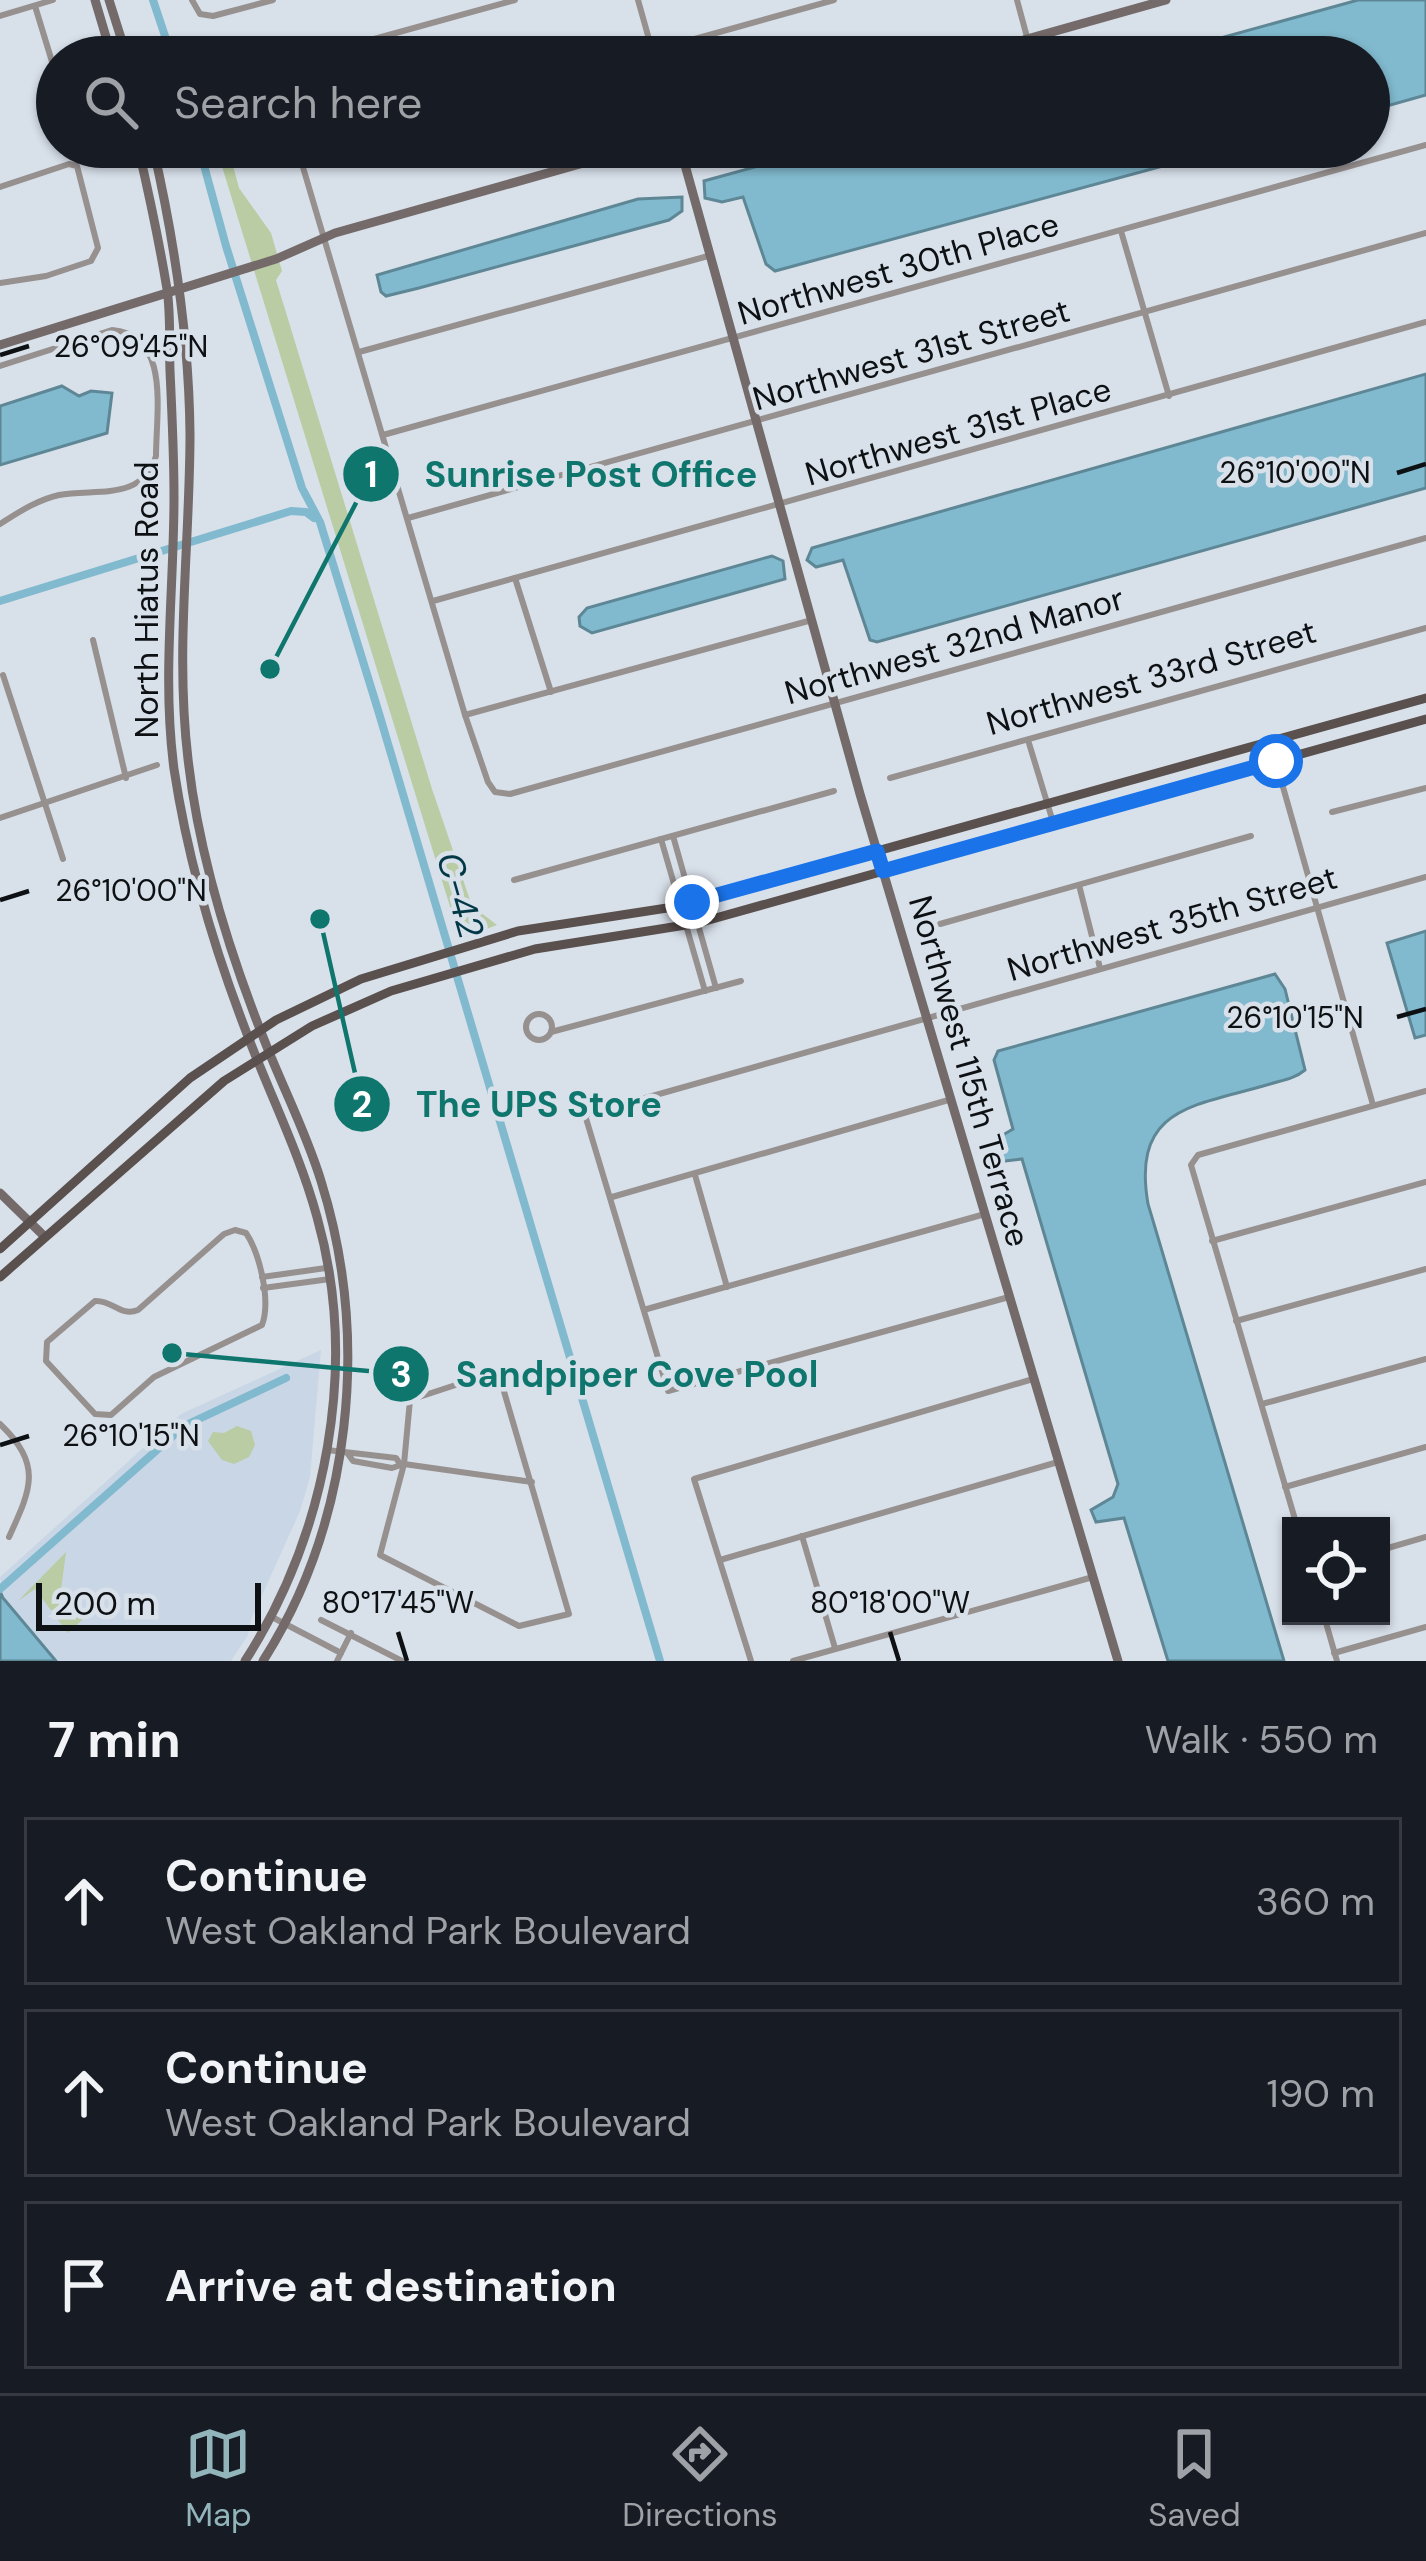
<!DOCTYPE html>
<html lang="en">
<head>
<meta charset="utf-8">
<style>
	:root { --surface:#171b24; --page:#242831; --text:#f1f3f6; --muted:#9ea1a6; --line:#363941; --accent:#92b5bb }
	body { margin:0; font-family:"DM Sans",sans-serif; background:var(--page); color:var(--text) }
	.controls { position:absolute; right:36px; bottom:36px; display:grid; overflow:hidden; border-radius:0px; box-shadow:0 3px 9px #0004 }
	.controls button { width:108px; height:108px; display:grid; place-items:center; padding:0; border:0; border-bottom:3px solid var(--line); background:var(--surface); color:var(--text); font:60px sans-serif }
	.scale { position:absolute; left:36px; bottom:30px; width:225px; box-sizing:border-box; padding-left:12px; border:6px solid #0e1114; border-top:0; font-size:33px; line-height:42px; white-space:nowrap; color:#0e1114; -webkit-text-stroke:9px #d8e0ea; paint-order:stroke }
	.stop { position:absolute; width:36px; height:36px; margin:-27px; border:9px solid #1a73e8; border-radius:50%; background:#fff }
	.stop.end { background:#1a73e8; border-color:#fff; box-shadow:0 3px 12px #0008 }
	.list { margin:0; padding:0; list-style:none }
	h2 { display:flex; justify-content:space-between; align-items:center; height:156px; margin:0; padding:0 48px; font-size:51px }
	h2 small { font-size:39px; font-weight:400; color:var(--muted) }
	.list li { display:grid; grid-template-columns:78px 1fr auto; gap:36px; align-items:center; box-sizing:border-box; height:168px; margin:0 24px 24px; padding:0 24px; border:3px solid var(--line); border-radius:0px }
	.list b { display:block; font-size:45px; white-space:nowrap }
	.list p { margin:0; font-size:39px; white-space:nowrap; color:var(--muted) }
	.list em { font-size:39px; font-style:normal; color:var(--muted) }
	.icon { flex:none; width:66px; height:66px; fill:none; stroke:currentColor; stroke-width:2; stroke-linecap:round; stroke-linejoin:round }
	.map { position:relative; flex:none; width:1426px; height:1661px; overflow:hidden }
	.search { position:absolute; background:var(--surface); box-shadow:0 3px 9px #0004; left:36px; right:36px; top:36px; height:132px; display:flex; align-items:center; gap:30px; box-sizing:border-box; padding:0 42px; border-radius:66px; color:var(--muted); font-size:45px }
	.sheet { height:732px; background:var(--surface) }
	nav { display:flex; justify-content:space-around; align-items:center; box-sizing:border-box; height:168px; border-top:3px solid var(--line); background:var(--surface); font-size:33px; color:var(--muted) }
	nav a { display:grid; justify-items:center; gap:6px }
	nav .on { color:var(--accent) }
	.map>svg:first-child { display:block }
</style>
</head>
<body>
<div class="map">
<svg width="1426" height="1661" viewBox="0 0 1426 1661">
	<rect width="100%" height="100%" fill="#d8e0ea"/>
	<polygon fill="#c9d6e6" points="321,1350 310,1477 300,1511 251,1620 248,1635 231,1661 56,1661 3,1598 0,1577 181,1414"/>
	<g fill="#b9cca3">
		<polygon points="216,147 228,147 239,188 271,233 282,271 276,280 432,789 472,906 497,925 460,939"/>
		<polygon points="237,1426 251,1431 255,1445 249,1457 234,1464 222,1460 208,1441 213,1432 224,1433"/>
		<polygon points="66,1552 59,1605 83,1607 82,1620 68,1633 35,1589 18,1601"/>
	</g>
	<g fill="#81b9ce" stroke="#5e8796" stroke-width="3">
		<polygon points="1358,0 1426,0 1426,95 1369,111 1369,57 1152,57"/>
		<polygon points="828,147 1233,147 775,271 766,264 743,197 722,202 705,198 704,181"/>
		<polygon points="682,197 682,211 669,220 419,288 386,296 381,292 377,275 638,199"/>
		<polygon points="1426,374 1426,488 877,642 870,640 843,560 816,567 807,560 812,548"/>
		<polygon points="62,386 79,396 91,391 112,393 107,433 0,465 0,406"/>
		<polygon points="772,556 783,561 785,579 592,633 580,626 579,617 587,608"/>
		<polygon points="1426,931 1426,1035 1415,1038 1387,943"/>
		<path d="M1275,974L1285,989L1305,1070C1294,1079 1283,1080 1270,1084C1197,1106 1131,1105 1148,1204L1284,1661H1168L1124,1518L1096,1522L1091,1510L1113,1497L1118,1484L1022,1159L997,1162L984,1158V1146L1013,1129L994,1060L998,1051Z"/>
		<polygon points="0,1591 3,1598 56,1661 0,1661"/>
	</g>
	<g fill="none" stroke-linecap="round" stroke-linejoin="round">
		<g stroke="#81b9ce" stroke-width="8">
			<polyline points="153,0 172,57"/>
			<polyline points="199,147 226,246 302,488 320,522 378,710 660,1661"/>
			<polyline points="0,601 291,511 306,512 314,518"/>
			<polyline points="0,1589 184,1426 286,1378"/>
		</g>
		<g stroke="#96908f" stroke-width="6">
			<polyline points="192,0 200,14 213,16 273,0"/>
			<polyline points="638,0 654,57"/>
			<polyline points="1017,0 1027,37"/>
			<polyline points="35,6 57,78"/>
			<polyline points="0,16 53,0"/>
			<polyline points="309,57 515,0"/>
			<polyline points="630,57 834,0"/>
			<polyline points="297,147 465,715 488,782 495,792 510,794 1426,538"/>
			<polyline points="0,187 69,164 77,166 98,248 91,261 46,276 0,283"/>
			<polyline points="1121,231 1169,396"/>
			<polyline points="359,352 708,256"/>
			<path d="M0,366L112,330C171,335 156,412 156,456C142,502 96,488 59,495C37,500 19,512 0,524"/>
			<polyline points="383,435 1426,145"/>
			<polyline points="408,518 1426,233"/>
			<polyline points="515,578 551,692"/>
			<polyline points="433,601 1426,322"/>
			<polyline points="93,640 126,778"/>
			<polyline points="3,675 63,859"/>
			<polyline points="465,715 812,620"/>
			<polyline points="1028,740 1053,822"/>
			<polyline points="1270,741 1373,1105"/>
			<polyline points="890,778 1426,628"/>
			<polyline points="1332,812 1426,788"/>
			<polyline points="0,818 157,765"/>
			<polyline points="673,836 716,988"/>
			<polyline points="661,839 705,991"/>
			<polyline points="514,880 834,791"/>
			<polyline points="1079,885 1100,968"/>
			<polyline points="940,924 1251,836"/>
			<circle cx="539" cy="1027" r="13"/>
			<polyline points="551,1032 741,981"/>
			<polyline points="695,1175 727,1287"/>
			<polyline points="612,1197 952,1099"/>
			<path d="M235,1230L246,1233C260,1254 271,1301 262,1325L154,1377L111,1415L95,1414L46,1361L47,1342L95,1301C113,1300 120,1317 138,1310L224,1234Z"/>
			<polyline points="1212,1241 1426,1182"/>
			<polyline points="262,1277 326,1268"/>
			<polyline points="263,1288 330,1279"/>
			<polyline points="1009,1297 668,1391 585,1115 1426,877"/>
			<polyline points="647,1309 985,1214"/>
			<polyline points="1236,1321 1426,1269"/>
			<polygon points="498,1371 569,1614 519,1626 380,1555 404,1464 410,1400"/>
			<polyline points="1262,1404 1426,1359"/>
			<path d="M0,1424C43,1465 31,1489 9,1537"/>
			<polyline points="327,1450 396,1458 400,1464"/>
			<polyline points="348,1454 353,1461 392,1468 404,1464 532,1482"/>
			<polyline points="1285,1487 1426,1447"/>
			<polyline points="1297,1526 1191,1165 1198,1155 1426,1091"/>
			<polyline points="802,1536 835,1648"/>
			<polyline points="1381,1550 1426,1537"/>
			<polyline points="720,1560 1058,1462"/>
			<polyline points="270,1616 341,1653"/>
			<polyline points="1324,1616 1337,1661"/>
			<polyline points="321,1620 402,1661"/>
			<polyline points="1334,1653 1426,1627"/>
			<polyline points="337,1661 351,1633"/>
			<polyline points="751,1661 694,1479 1033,1379"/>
			<polyline points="793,1661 1093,1577"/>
		</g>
		<g stroke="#736a69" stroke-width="9">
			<polyline points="95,0 112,57"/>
			<polyline points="109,0 127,57"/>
			<polyline points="963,57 1166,0"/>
			<path d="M138,147C149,194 159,241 167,289C171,315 169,344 170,371C172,413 174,455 174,497C174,589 162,678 174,769C188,862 215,952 249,1039C272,1099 300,1155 317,1217C359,1365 327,1533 245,1661"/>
			<path d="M153,147C175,243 189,335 190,434C190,543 175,650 188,759C199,858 230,955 267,1047C285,1092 307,1135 321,1181C370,1338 352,1521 263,1661"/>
			<polyline points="680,147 860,794 1118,1661"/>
			<polyline points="0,345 276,259 335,233 640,147"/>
			<polyline points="0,1193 44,1236"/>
		</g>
		<g stroke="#5a504e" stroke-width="9">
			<polyline points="0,1249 190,1078 276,1020 361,979 518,931 680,906 1426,698"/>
			<polyline points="0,1277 224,1081 312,1026 391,991 535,949 698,923 1426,719"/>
		</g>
	</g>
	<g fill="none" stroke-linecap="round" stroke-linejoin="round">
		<polyline stroke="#1a73e8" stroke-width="15" points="692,902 877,851 883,871 1276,761"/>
	</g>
	<path fill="none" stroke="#0e1114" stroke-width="4.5" d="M0,355L29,346M1397,473L1426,464M0,900L29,891M1397,1017L1426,1009M0,1445L29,1436M398,1632L407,1661M890,1632L899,1661"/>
	<g text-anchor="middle" stroke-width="9" stroke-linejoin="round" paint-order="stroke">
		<g font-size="33" fill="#0e1114" stroke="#d8e0ea">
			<text transform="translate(898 268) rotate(-16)" y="12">Northwest 30th Place</text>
			<text transform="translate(911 354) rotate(-16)" y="12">Northwest 31st Street</text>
			<text transform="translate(958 431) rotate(-16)" y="12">Northwest 31st Place</text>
			<text transform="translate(146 600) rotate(-90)" y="12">North Hiatus Road</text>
			<text transform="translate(954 645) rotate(-16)" y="12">Northwest 32nd Manor</text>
			<text transform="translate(1151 677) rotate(-16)" y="12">Northwest 33rd Street</text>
			<text transform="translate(1172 923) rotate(-16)" y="12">Northwest 35th Street</text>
			<text transform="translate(970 1071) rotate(74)" y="12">Northwest 115th Terrace</text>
		</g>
		<g font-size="36" font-style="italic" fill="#023746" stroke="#d8e0ea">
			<text transform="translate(461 895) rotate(74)" y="13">C-42</text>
		</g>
	</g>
	<g font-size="30" text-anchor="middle" fill="#0e1114" stroke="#d8e0ea" stroke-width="9" stroke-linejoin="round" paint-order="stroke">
		<text x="131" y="357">26°09'45"N</text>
		<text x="1295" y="483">26°10'00"N</text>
		<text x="131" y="901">26°10'00"N</text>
		<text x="1295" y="1028">26°10'15"N</text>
		<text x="131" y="1446">26°10'15"N</text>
		<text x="398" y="1613">80°17'45"W</text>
		<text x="890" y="1613">80°18'00"W</text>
	</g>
	<path fill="none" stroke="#0f766e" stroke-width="4.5" d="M270 669L371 474M320 919L362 1104M172 1353L401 1374"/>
	<g fill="#0f766e" stroke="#d8e0ea" stroke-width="4.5">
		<circle cx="270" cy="669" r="12"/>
		<circle cx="320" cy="919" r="12"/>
		<circle cx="172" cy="1353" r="12"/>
		<circle cx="371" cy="474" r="30"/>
		<circle cx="362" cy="1104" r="30"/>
		<circle cx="401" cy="1374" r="30"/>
	</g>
	<g font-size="36" text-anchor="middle" font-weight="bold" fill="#fff">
		<text x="371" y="487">1</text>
		<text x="362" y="1117">2</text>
		<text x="401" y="1387">3</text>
	</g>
	<g font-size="36" text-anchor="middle" font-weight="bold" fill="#0f766e" stroke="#d8e0ea" stroke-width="9" stroke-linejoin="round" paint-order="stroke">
		<text x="591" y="487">Sunrise Post Office</text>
		<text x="539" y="1117">The UPS Store</text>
		<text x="637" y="1387">Sandpiper Cove Pool</text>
	</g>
</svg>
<div class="controls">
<button><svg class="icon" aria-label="locate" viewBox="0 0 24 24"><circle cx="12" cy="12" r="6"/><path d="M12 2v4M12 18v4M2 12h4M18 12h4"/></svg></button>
</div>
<div class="scale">200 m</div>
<div class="stop" style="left:1276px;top:761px"></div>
<div class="stop end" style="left:692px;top:902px"></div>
<div class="search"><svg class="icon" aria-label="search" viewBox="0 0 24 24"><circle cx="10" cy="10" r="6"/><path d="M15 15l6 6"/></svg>Search here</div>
</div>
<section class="sheet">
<h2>7 min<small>Walk · 550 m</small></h2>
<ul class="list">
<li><svg class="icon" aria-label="ahead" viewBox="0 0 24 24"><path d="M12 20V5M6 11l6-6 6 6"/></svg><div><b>Continue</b><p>West Oakland Park Boulevard</p></div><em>360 m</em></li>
<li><svg class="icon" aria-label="ahead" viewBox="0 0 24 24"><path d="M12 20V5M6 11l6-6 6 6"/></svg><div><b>Continue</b><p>West Oakland Park Boulevard</p></div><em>190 m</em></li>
<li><svg class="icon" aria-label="arrive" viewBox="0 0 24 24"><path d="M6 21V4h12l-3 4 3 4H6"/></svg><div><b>Arrive at destination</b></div></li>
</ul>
</section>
<nav>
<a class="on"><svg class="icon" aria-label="map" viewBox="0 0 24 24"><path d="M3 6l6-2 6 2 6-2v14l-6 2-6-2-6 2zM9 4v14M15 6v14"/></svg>Map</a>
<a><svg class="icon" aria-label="directions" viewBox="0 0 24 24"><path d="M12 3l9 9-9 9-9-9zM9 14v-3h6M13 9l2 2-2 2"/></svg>Directions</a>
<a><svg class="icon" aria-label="saved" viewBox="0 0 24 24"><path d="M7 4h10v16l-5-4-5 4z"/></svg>Saved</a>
</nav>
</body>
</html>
